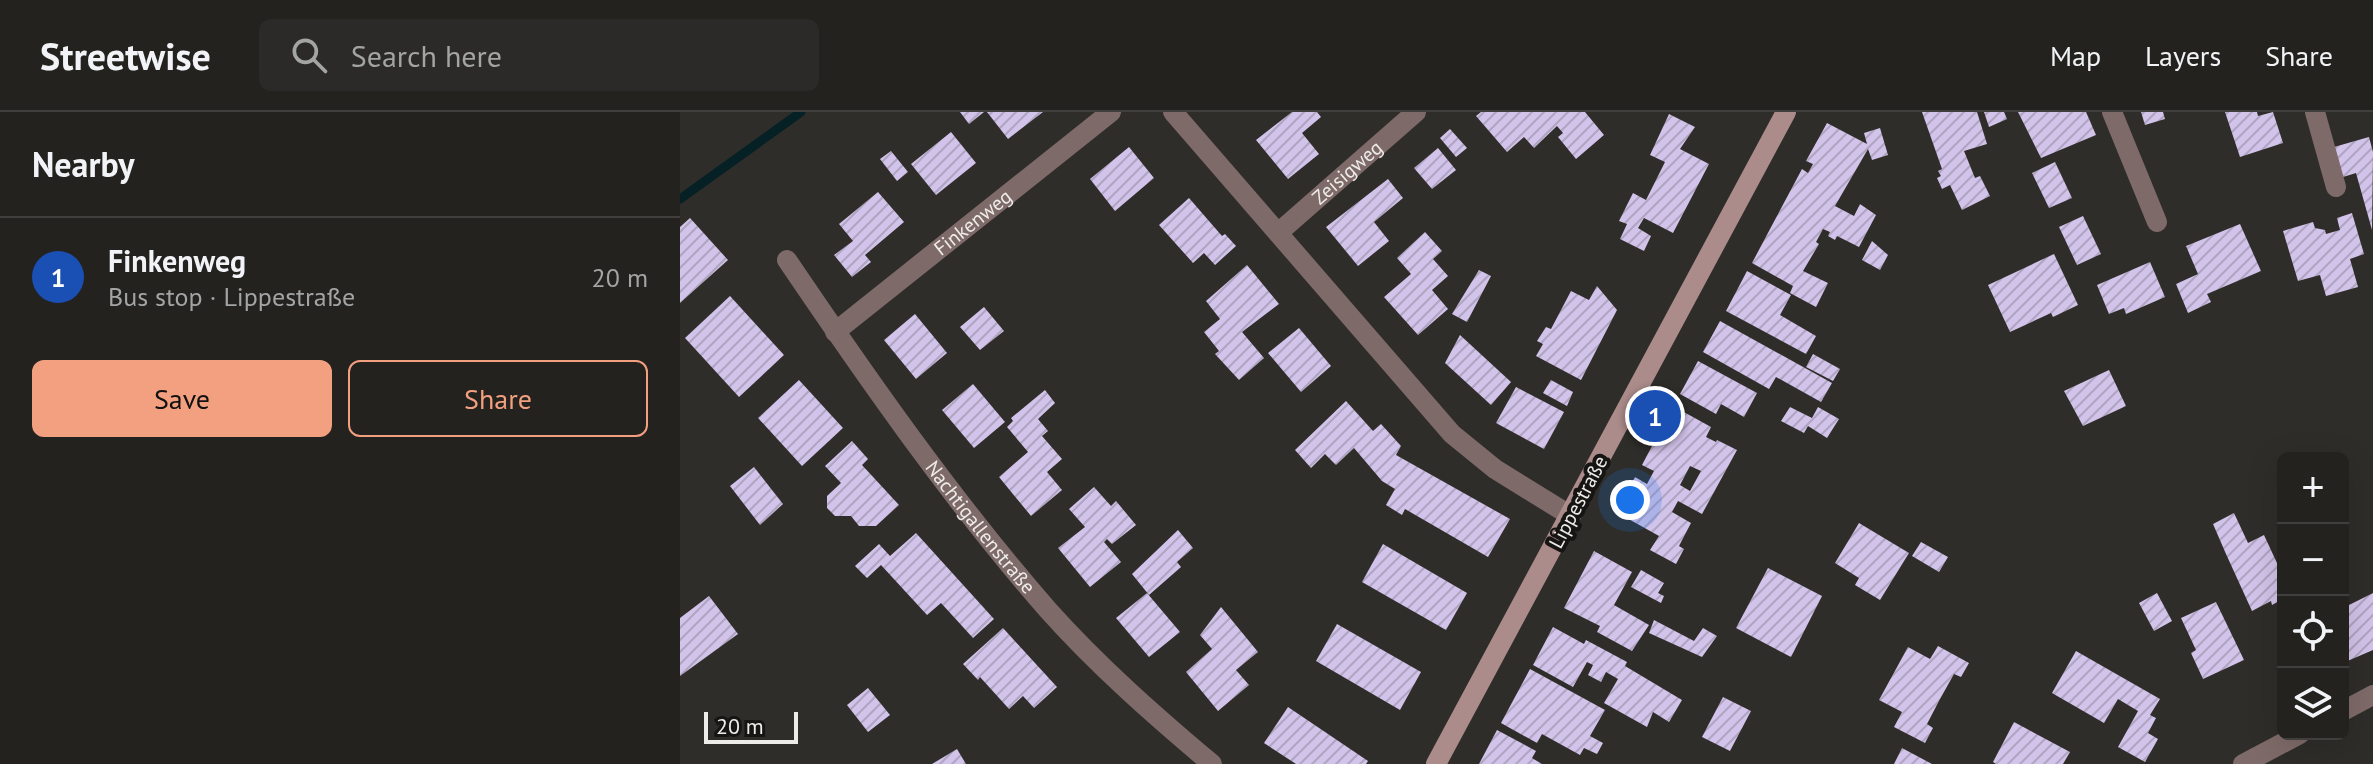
<!DOCTYPE html>
<html lang="en">
<head>
<meta charset="utf-8">
<style>
	:root { --surface:#23221f; --page:#2b2a28; --text:#f1f3f6; --muted:#a3a4a4; --line:#403f3d; --accent:#f2a07f }
	body { margin:0; font-family:"PT Sans",sans-serif; background:var(--page); color:var(--text) }
	.controls { position:absolute; right:24px; bottom:24px; display:grid; overflow:hidden; border-radius:12px; box-shadow:0 8px 32px #0002 }
	.controls button { width:72px; height:72px; display:grid; place-items:center; padding:0; border:0; border-bottom:2px solid var(--line); background:var(--surface); color:var(--text); font:40px sans-serif }
	.scale { position:absolute; left:24px; bottom:20px; width:94px; box-sizing:border-box; padding-left:8px; border:4px solid #eeece9; border-top:0; font-size:22px; line-height:28px; white-space:nowrap; color:#eeece9; -webkit-text-stroke:6px #161513; paint-order:stroke }
	.you { position:absolute; left:950px; top:388px; width:28px; height:28px; margin:-20px; border:6px solid #fff; border-radius:50%; background:#1a73e8; box-shadow:0 0 0 12px #1a73e833 }
	.badge { display:grid; place-items:center; width:52px; height:52px; border-radius:50%; background:var(--accent); color:#fff; font-size:26px; font-weight:700 }
	.pin { position:absolute; translate:-50% -50%; border:4px solid #fff; box-shadow:0 2px 8px #0006 }
	.list { margin:0; padding:0; list-style:none }
	h2 { display:flex; justify-content:space-between; align-items:center; height:104px; margin:0; padding:0 32px; font-size:34px }
	h2 small { font-size:26px; font-weight:400; color:var(--muted) }
	.list li { display:grid; grid-template-columns:52px 1fr auto; gap:24px; align-items:center; box-sizing:border-box; height:120px; padding:0 32px; border-top:2px solid var(--line) }
	.list b { display:block; font-size:30px; white-space:nowrap }
	.list p { margin:0; font-size:26px; white-space:nowrap; color:var(--muted) }
	.list em { font-size:26px; font-style:normal; color:var(--muted) }
	.actions { display:flex; gap:16px; padding:24px 32px }
	.actions a { flex:1; padding:18px 0; border:2px solid var(--accent); border-radius:12px; text-align:center; font-size:28px; color:var(--accent) }
	.actions .main { background:var(--accent); color:#111 }
	.icon { flex:none; width:44px; height:44px; fill:none; stroke:currentColor; stroke-width:2; stroke-linecap:round; stroke-linejoin:round }
	.map { position:relative; flex:none; width:1693px; height:652px; overflow:hidden }
	header { display:flex; align-items:center; gap:48px; box-sizing:border-box; height:112px; padding:0 40px; background:var(--surface); border-bottom:2px solid var(--line) }
	header strong { font-size:38px }
	nav { display:flex; gap:44px; margin-inline-start:auto; font-size:28px }
	.search { width:560px; height:72px; background:var(--page); display:flex; align-items:center; gap:20px; box-sizing:border-box; padding:0 28px; border-radius:12px; color:var(--muted); font-size:30px }
	main { display:flex }
	aside { flex:1; background:var(--surface) }
	.map>svg:first-child { display:block }
</style>
</head>
<body>
<header>
<strong>Streetwise</strong>
<div class="search"><svg class="icon" aria-label="search" viewBox="0 0 24 24"><circle cx="10" cy="10" r="6"/><path d="M15 15l6 6"/></svg>Search here</div>
<nav><a>Map</a><a>Layers</a><a>Share</a></nav>
</header>
<main>
<aside>
<h2>Nearby<small></small></h2>
<ul class="list">
<li><span class="badge" style="background:#1a4fb4">1</span><div><b>Finkenweg</b><p>Bus stop · Lippestraße</p></div><em>20 m</em></li>
</ul>
<div class="actions"><a class="main">Save</a><a>Share</a></div>
</aside>
<div class="map">
<svg width="1693" height="652" viewBox="0 0 1693 652">
	<defs>
		<pattern id="building-hatch" width="6" height="6" patternUnits="userSpaceOnUse" patternTransform="scale(2)"><rect width="6" height="6" fill="#d2c3ea"/><path d="M-1 1l2-2M0 6l6-6M5 7l2-2" fill="none" stroke="#afa4c1"/></pattern>
	</defs>
	<rect width="100%" height="100%" fill="#2f2d29"/>
	<g fill="none" stroke-linecap="round" stroke-linejoin="round">
		<polyline stroke="#052125" stroke-width="9" points="0,87 121,0"/>
	</g>
	<g fill="url(#building-hatch)" fill-rule="evenodd">
		<polygon points="280,0 304,0 289,12"/>
		<polygon points="307,0 363,0 328,27"/>
		<polygon points="612,0 637,0 641,5 622,21 639,42 608,67 576,28"/>
		<polygon points="801,0 905,0 924,23 896,47 878,25 883,21 877,14 854,36 844,25 827,40 796,4"/>
		<polygon points="1242,0 1297,0 1307,32 1284,39 1295,66 1300,64 1310,84 1282,98 1270,73 1262,77 1257,66 1261,64 1258,59 1262,57"/>
		<polygon points="1304,0 1324,0 1327,7 1309,15"/>
		<polygon points="1338,0 1406,0 1416,23 1361,46"/>
		<polygon points="1461,0 1483,0 1485,7 1465,13"/>
		<polygon points="1545,0 1577,0 1578,4 1593,0 1603,31 1560,45"/>
		<polygon points="989,2 1015,15 1000,37 1029,52 993,121 964,106 958,116 971,124 964,139 940,127 947,112 939,109 953,81 966,88 985,50 970,43"/>
		<polygon points="1147,11 1187,32 1184,21 1200,16 1208,43 1192,48 1188,37 1155,94 1174,104 1180,92 1196,103 1179,135 1157,124 1155,128 1148,124 1150,120 1143,117 1136,130 1139,132 1123,159 1148,171 1136,195 1110,181 1113,174 1072,151 1122,57 1128,61 1133,52 1126,49"/>
		<polygon points="770,17 787,36 776,45 760,26"/>
		<polygon points="271,20 296,51 256,83 231,52"/>
		<polygon points="1689,25 1693,40 1692,118 1676,61 1663,65 1654,35"/>
		<polygon points="449,35 474,66 435,99 410,67"/>
		<polygon points="758,36 776,58 752,77 734,56"/>
		<polygon points="211,39 228,60 217,69 200,47"/>
		<polygon points="1375,50 1392,86 1369,96 1352,61"/>
		<polygon points="708,67 723,86 694,110 709,129 678,154 646,115"/>
		<polygon points="198,80 224,110 185,143 191,150 172,165 154,143 173,129 159,112"/>
		<polygon points="509,86 542,124 545,122 556,134 535,153 524,141 513,151 479,113"/>
		<polygon points="1672,101 1684,142 1670,147 1678,175 1646,184 1640,163 1618,169 1603,119 1633,110 1635,116 1645,118 1646,122 1660,118 1657,106"/>
		<polygon points="1403,104 1421,142 1397,153 1379,115"/>
		<polygon points="10,106 48,148 0,191 0,115"/>
		<polygon points="1560,112 1581,159 1527,182 1531,190 1508,201 1496,172 1518,162 1506,134"/>
		<polygon points="745,120 762,139 753,147 768,164 752,178 768,197 738,223 704,185 731,162 717,146"/>
		<polygon points="1192,129 1208,143 1200,158 1182,148"/>
		<polygon points="1374,142 1398,193 1373,205 1371,201 1330,220 1308,173"/>
		<polygon points="1470,150 1485,185 1446,202 1444,196 1429,202 1417,173"/>
		<polygon points="567,153 599,192 562,220 584,246 559,268 535,242 539,239 524,220 540,207 526,189"/>
		<polygon points="799,158 811,164 787,210 772,202"/>
		<polygon points="1067,159 1111,183 1100,203 1136,224 1126,242 1046,199"/>
		<polygon points="917,174 937,198 901,268 856,244 863,232 857,229 866,215 871,217 891,179 909,188"/>
		<polygon points="50,184 104,243 59,285 5,226"/>
		<polygon points="304,195 324,219 300,238 280,215"/>
		<polygon points="235,202 267,241 236,267 204,228"/>
		<polygon points="1040,209 1152,271 1141,290 1096,265 1089,277 1023,240"/>
		<polygon points="619,216 651,254 621,280 588,241"/>
		<polygon points="780,223 831,270 811,293 765,251"/>
		<polygon points="1133,242 1160,257 1153,269 1126,255"/>
		<polygon points="1018,249 1077,281 1064,305 1041,292 1036,302 1000,282"/>
		<polygon points="1429,258 1446,294 1403,314 1384,279"/>
		<polygon points="119,268 163,316 122,354 78,306"/>
		<polygon points="871,268 893,280 887,294 863,281"/>
		<polygon points="293,272 325,310 294,336 262,298"/>
		<polygon points="836,275 884,300 864,337 816,311"/>
		<polygon points="365,278 375,291 358,307 368,319 362,324 382,347 367,360 382,378 351,404 319,365 348,340 327,315 333,309 331,306"/>
		<polygon points="666,289 693,319 701,312 721,334 716,343 830,407 808,445 725,397 722,403 706,393 715,377 702,369 674,336 656,353 645,342 631,356 615,338"/>
		<path d="M993,294L1031,315L1026,325L1036,330L1037,328L1057,338L1022,402L998,389L992,400L1011,411L999,434L1004,437L996,452L970,438L979,424L936,400L955,365L967,372L974,359L962,353ZM1010,354L1021,359L1010,379L1000,373Z"/>
		<polygon points="1110,295 1132,306 1138,295 1159,307 1147,326 1128,314 1124,321 1101,309"/>
		<polygon points="172,329 188,347 182,353 219,393 196,414 179,414 171,404 155,404 147,396 147,384 161,371 145,354"/>
		<polygon points="74,355 103,392 80,413 50,374"/>
		<polygon points="414,375 431,394 436,389 456,413 432,432 427,427 424,430 441,450 410,475 378,436 405,415 389,397"/>
		<polygon points="1554,401 1568,431 1584,423 1603,464 1603,487 1592,493 1591,489 1572,499 1546,442 1533,412"/>
		<polygon points="1179,411 1229,441 1200,488 1175,473 1179,466 1155,451"/>
		<polygon points="498,418 513,436 497,450 501,455 469,483 452,462"/>
		<polygon points="236,421 314,507 293,526 261,491 247,503 201,453 187,466 175,454 199,432 210,444"/>
		<polygon points="1241,430 1268,445 1259,460 1232,444"/>
		<polygon points="703,432 787,481 766,518 682,470"/>
		<polygon points="914,439 952,460 934,493 969,513 952,539 917,520 920,514 884,496"/>
		<polygon points="1088,456 1142,484 1111,545 1056,516"/>
		<polygon points="961,458 984,471 978,481 984,484 981,491 951,475"/>
		<polygon points="467,481 500,520 469,545 436,506"/>
		<polygon points="1477,481 1492,509 1474,519 1459,491"/>
		<polygon points="1693,481 1693,538 1663,551 1663,525 1666,523 1663,516 1663,496"/>
		<polygon points="29,484 58,522 0,564 0,506"/>
		<polygon points="1536,490 1564,548 1523,567 1511,541 1516,538 1501,506"/>
		<polygon points="541,495 578,540 556,558 569,573 538,599 506,560 532,537 520,523"/>
		<polygon points="974,508 1014,529 1023,516 1037,524 1022,545 969,521"/>
		<polygon points="657,512 741,560 720,598 636,549"/>
		<polygon points="873,515 904,532 906,528 947,550 945,554 1002,588 989,610 973,600 967,615 924,591 938,567 926,560 921,570 908,563 913,553 907,550 893,575 853,553"/>
		<polygon points="323,516 377,575 354,596 343,584 329,597 300,565 298,568 283,552"/>
		<polygon points="1258,534 1289,551 1281,565 1274,562 1260,587 1247,612 1253,616 1245,631 1214,615 1222,600 1199,588 1228,535 1250,547"/>
		<polygon points="1396,539 1480,587 1470,603 1476,606 1468,621 1478,627 1465,650 1438,635 1458,599 1438,587 1424,611 1372,581"/>
		<polygon points="850,557 925,598 910,624 923,631 917,642 904,636 900,643 862,622 857,631 821,611"/>
		<polygon points="188,576 210,603 188,620 167,593"/>
		<polygon points="1043,585 1071,599 1050,639 1022,625"/>
		<polygon points="608,595 688,649 686,652 616,652 584,631"/>
		<polygon points="1334,610 1390,640 1383,652 1316,652 1313,650"/>
		<polygon points="817,618 856,639 852,646 862,652 799,652"/>
		<polygon points="1222,636 1252,652 1214,652"/>
		<polygon points="277,637 286,652 252,652"/>
	</g>
	<g fill="none" stroke-linecap="round" stroke-linejoin="round">
		<g stroke="#7e6a69" stroke-width="20">
			<polyline points="493,0 772,322 815,357 891,404"/>
			<polyline points="1432,0 1477,110"/>
			<polyline points="1635,0 1656,75"/>
			<path id="s1" d="M598,121L736,0"/>
			<path id="s2" d="M107,148C189,269 272,388 368,498C418,554 475,604 532,652"/>
			<path id="s3" d="M155,220L431,0"/>
			<polyline points="1663,599 1693,583"/>
			<polyline points="1563,652 1620,622"/>
		</g>
		<polyline stroke="#ab8c8b" stroke-width="20" points="756,652 1106,0"/>
	</g>
	<g text-anchor="middle" stroke-width="8" stroke-linejoin="round" paint-order="stroke">
		<g font-size="20" fill="#eeece9" stroke="#161513">
			<text dy="7" stroke="none"><textPath href="#s1" startOffset="92">Zeisigweg</textPath></text>
			<text dy="7" stroke="none"><textPath href="#s3" startOffset="176">Finkenweg</textPath></text>
			<text transform="translate(898 390) rotate(-62)" y="7">Lippestraße</text>
			<text dy="7" stroke="none"><textPath href="#s2" startOffset="330">Nachtigallenstraße</textPath></text>
		</g>
	</g>
</svg>
<div class="controls">
<button>+</button>
<button>−</button>
<button><svg class="icon" aria-label="locate" viewBox="0 0 24 24"><circle cx="12" cy="12" r="6"/><path d="M12 2v4M12 18v4M2 12h4M18 12h4"/></svg></button>
<button><svg class="icon" aria-label="layers" viewBox="0 0 24 24"><path d="M12 4l9 5-9 5-9-5zM3 14l9 5 9-5"/></svg></button>
</div>
<div class="scale">20 m</div>
<div class="you"></div>
<div class="pin badge" style="left:975px;top:304px;background:#1a4fb4">1</div>
</div>
</main>
</body>
</html>
